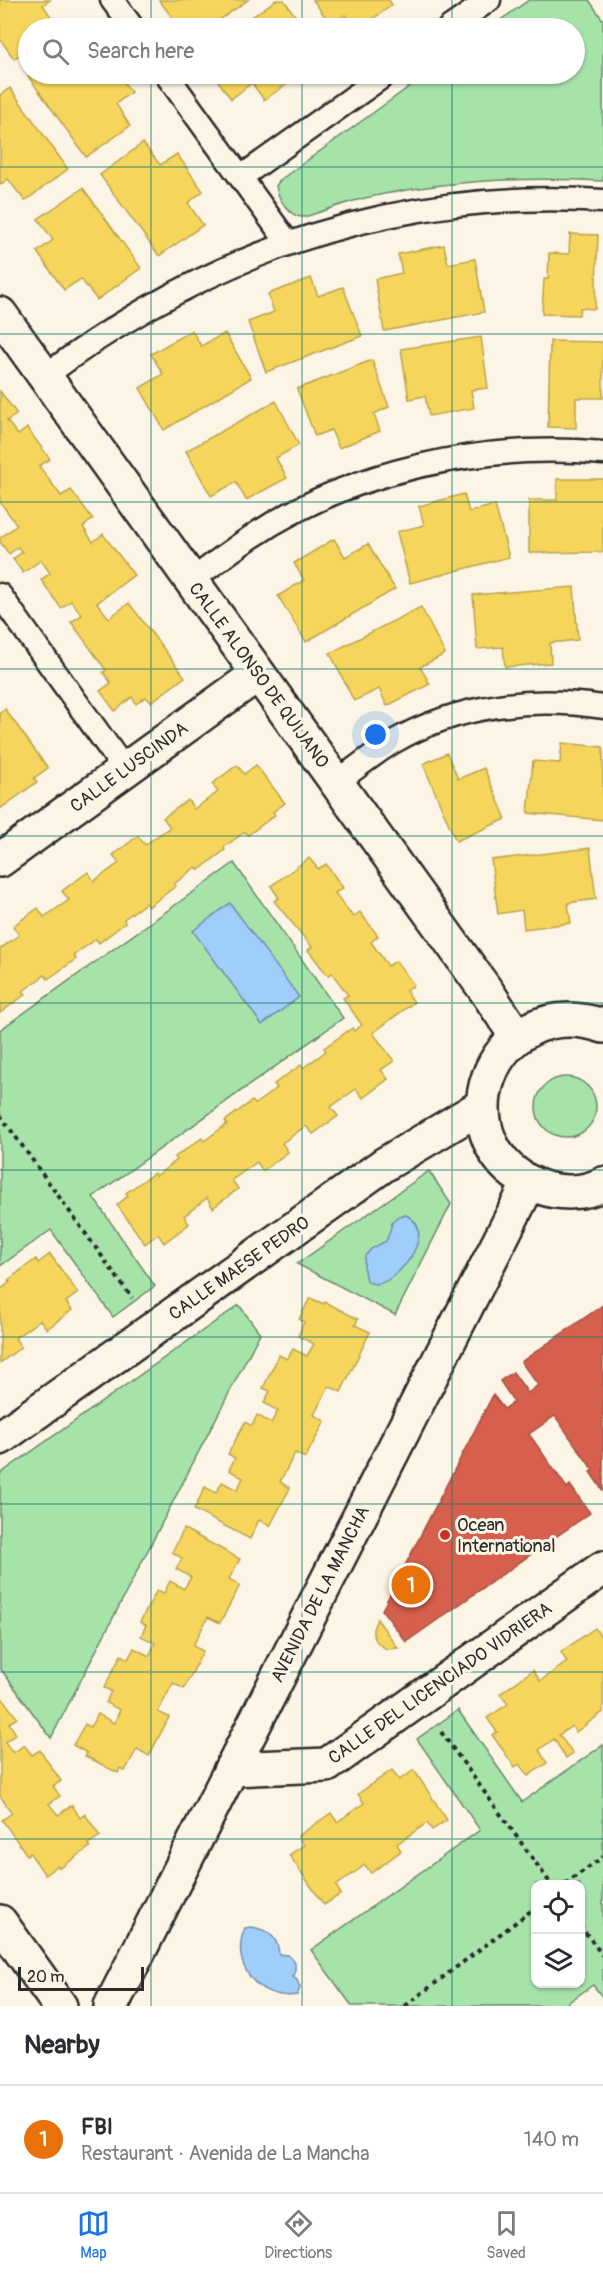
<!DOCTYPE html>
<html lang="en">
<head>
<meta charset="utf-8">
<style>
	:root { --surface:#fff; --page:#f7f7f7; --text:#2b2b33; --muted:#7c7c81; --line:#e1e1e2; --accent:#1a73e8 }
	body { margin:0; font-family:Pangolin,sans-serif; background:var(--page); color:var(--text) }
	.controls { position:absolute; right:18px; bottom:18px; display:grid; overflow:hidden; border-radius:12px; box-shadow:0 2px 4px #0004 }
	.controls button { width:54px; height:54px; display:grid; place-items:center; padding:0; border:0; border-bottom:2px solid var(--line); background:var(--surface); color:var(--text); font:30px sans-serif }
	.scale { position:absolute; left:18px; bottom:15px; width:126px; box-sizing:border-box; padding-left:6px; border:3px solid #2b2b2b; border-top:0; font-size:16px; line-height:21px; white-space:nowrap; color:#2b2b2b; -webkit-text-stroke:4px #fcf5e5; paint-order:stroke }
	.you { position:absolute; left:376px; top:735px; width:21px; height:21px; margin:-15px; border:4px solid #fff; border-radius:50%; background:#1a73e8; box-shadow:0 0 0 9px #1a73e833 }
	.badge { display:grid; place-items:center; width:39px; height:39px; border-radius:50%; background:var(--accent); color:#fff; font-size:20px; font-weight:700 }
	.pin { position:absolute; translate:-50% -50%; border:3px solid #fff; box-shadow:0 2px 6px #0006 }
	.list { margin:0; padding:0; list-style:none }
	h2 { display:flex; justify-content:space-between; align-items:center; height:78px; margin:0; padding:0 24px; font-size:26px }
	h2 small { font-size:20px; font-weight:400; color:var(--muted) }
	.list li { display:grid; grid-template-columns:39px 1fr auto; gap:18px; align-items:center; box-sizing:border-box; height:108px; padding:0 24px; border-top:2px solid var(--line) }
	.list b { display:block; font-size:22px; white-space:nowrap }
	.list p { margin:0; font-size:20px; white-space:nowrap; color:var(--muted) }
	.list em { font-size:20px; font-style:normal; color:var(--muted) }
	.icon { flex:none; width:33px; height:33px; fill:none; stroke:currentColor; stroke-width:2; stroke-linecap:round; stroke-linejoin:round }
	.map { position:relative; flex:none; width:603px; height:2006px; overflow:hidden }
	.search { position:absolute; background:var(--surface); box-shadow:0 2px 4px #0004; left:18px; right:18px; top:18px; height:66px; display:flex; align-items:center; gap:15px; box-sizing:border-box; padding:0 21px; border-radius:33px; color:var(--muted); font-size:22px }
	.sheet { height:186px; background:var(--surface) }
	nav { display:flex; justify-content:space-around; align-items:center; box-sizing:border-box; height:84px; border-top:2px solid var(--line); background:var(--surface); font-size:16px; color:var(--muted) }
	nav a { display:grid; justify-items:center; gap:3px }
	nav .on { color:var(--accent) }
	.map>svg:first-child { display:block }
</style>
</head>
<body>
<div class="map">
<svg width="603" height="2006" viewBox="0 0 603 2006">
	<rect width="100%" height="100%" fill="#fcf5e5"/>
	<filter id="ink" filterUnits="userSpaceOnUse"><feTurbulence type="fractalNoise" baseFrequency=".0167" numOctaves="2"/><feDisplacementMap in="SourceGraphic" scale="12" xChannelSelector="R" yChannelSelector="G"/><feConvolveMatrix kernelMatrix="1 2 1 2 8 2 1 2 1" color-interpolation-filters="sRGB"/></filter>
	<g filter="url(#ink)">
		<g fill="#a6e3a9" stroke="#68876a" stroke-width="1.5" fill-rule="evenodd">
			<path d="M529,0H589L603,20V181C523,176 443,181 365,198C344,203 324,211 304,217C290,218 278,199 276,186L280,180L427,74H574V28H489Z"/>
			<polygon points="234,863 343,1018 93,1197 155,1286 113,1317 51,1230 0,1266 0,1030"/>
			<circle cx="566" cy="1107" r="30"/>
			<polygon points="429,1171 451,1204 395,1315 297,1264"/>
			<polygon points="239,1305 260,1333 51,1738 0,1668 0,1474"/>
			<path d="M458,1710L522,1802L603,1745V1998L593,1985L563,2006H352L311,1950L480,1830L417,1739ZM536,1884H580V1984H536Z"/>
		</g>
		<g fill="#9fcefb" stroke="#718da8" stroke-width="1.5">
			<polygon points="230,903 299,997 262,1025 193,931"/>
			<path d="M406,1215C453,1238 353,1329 365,1256L371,1249L386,1241C393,1229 388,1215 406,1215Z"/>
			<path d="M251,1927C268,1929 278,1937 279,1954L288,1955L295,1963V1973L293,1977L297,1980L300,1988L297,1995C258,2001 229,1964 245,1928Z"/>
		</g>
		<g fill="#f6d55c" stroke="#b9a24d" stroke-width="1.5">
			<polygon points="0,0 50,0 43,5 58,27 28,28 28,48 14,59 0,39"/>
			<polygon points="159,0 248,0 208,28 180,28"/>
			<polygon points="276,0 284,0 304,28 236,28"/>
			<polygon points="313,0 389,0 392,5 360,28 354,28 345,15 331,25"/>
			<polygon points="31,74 118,74 131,92 116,104 130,126 86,157 28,76"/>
			<polygon points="213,74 302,74 264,100 252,83 231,99"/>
			<polygon points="10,88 68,169 25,201 8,179 0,185 0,95"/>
			<polygon points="143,143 160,165 177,154 203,191 188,203 203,225 159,256 100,175"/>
			<polygon points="83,188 141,268 97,300 81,279 64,290 37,252 53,240 38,219"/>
			<polygon points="570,234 598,235 595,309 580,308 579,315 542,314 544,279 548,279 549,253 569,254"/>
			<polygon points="444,245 448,264 475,259 484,312 384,331 375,279 402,273 398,254"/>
			<polygon points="311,278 318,296 343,287 362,336 266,372 248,322 274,312 268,294"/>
			<polygon points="192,330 201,346 225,333 251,378 164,430 140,388 163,374 151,354"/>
			<polygon points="481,337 488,388 471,390 474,408 429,416 425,396 409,399 401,349"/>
			<polygon points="550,341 603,342 603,398 576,398 576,428 548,427"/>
			<polygon points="372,360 389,407 374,414 380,431 339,448 331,430 315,436 297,389"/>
			<polygon points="0,391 17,414 7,421 18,435 27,428 50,459 39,466 61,496 71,490 93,519 83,527 93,542 103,534 134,575 97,603 109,618 129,603 185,677 151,702 146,697 136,704 132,697 115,711 100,691 111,683 103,672 106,670 71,622 82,615 71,601 61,608 41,580 50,573 41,560 23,573 13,559 22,552 18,547 9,554 0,542 0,538 17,525 0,502"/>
			<polygon points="276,401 299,445 276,458 287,478 246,500 236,482 211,496 186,451"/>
			<polygon points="557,479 603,479 603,552 529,553 529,500 557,500"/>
			<polygon points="464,494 469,512 495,505 509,557 410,583 397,532 424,525 419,506"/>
			<polygon points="334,539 345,557 368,544 395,589 306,642 278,596 304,580 294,563"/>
			<polygon points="574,587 578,640 550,643 551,663 505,667 503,647 477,649 473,595"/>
			<polygon points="421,607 445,654 420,667 430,684 387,706 379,689 354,701 330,653"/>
			<polygon points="5,709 48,768 34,778 37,782 0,809 0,712"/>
			<polygon points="562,743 603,747 603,820 528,813 533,761 560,763"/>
			<polygon points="447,753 458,779 484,768 506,819 456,841 423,764"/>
			<polygon points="237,765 244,774 256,765 285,803 273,812 275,815 248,835 245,832 224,847 225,850 199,870 196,867 174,884 176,886 148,907 146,903 124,919 125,923 99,943 96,939 74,955 76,959 48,979 45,975 23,991 26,994 0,1013 0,949 19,935 13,926 38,908 44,917 69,900 62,891 88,872 94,881 119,863 113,855 138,836 145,845 170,827 163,818 188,800 194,809 218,792 212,784"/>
			<polygon points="590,848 596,899 568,903 571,923 524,929 522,910 498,914 491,860"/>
			<polygon points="309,858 318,869 326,864 343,888 335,893 353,917 360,912 378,936 371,942 388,966 396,961 414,985 406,991 414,1002 373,1033 394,1061 381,1070 388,1079 363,1098 356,1089 331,1107 338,1116 313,1134 306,1126 282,1143 288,1152 263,1171 257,1162 232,1180 238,1189 213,1208 207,1198 184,1216 189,1224 164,1243 158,1234 145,1244 117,1205 128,1196 126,1193 154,1173 156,1176 177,1160 175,1157 202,1138 204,1141 227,1124 225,1121 252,1101 255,1104 277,1088 274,1084 301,1065 303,1068 326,1051 324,1048 352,1028 354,1031 362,1025 343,998 348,995 332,973 328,976 308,950 312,947 274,901 279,898 271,886"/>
			<polygon points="50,1254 78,1293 66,1302 72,1310 47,1329 40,1320 15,1338 21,1347 0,1363 0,1290 10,1282 8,1280 36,1259 38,1263"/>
			<polygon points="310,1298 324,1304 325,1302 358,1319 355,1325 370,1332 341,1392 329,1386 314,1415 325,1421 305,1458 295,1453 280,1482 290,1488 270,1526 259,1520 250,1539 194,1510 205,1487 216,1493 222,1482 237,1490 243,1478 229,1470 235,1458 228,1454 245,1422 252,1426 257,1415 271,1423 278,1411 264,1403 270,1391 263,1388 279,1355 287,1359 293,1349 307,1356 314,1344 298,1336 304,1322 299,1319"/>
			<polygon points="184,1529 240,1559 229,1579 240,1585 220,1623 208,1617 193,1646 203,1651 184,1689 173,1683 158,1712 169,1717 149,1756 137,1749 125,1771 120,1768 118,1773 85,1756 87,1753 73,1745 85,1724 90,1727 98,1714 114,1723 120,1710 106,1703 111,1691 104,1688 121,1655 128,1659 134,1648 149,1656 155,1643 141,1636 146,1625 140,1622 157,1590 164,1593 170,1581 184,1589 191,1577 176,1569 182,1558 172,1552"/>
			<polygon points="377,1619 398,1648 386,1649 377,1642 373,1635 373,1629"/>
			<polygon points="595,1628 601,1637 603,1636 603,1712 576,1732 572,1726 559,1735 573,1753 566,1758 554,1739 539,1750 547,1763 528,1776 519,1764 515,1767 492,1735 497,1732 487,1718 508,1704 500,1694 533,1670 540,1681 567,1662 561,1652"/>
			<polygon points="0,1695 17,1718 9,1723 16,1734 5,1742 13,1753 24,1745 32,1755 40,1750 61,1781 53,1786 60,1796 49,1804 58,1815 72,1805 80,1818 85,1814 100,1836 88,1844 90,1847 60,1868 57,1866 45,1875 30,1853 27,1855 2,1820 12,1813 0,1796"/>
			<polygon points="392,1770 399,1780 414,1770 447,1820 432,1830 427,1823 397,1844 401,1851 371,1873 365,1865 336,1886 341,1894 324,1905 289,1855 304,1845 298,1836 331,1813 337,1822 364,1803 358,1794"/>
		</g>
		<polygon fill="#d6604d" stroke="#a35043" stroke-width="1.5" points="603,1305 603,1491 590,1472 593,1470 555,1416 529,1434 567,1488 570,1485 590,1513 406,1642 382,1610 493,1395 504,1409 514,1402 500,1381 513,1372 528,1393 538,1385 521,1362"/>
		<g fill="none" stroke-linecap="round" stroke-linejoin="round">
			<g stroke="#2b2b2b" stroke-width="27">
				<g id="lane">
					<polyline points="112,0 133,28"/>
					<polyline points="449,28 489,0"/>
					<polyline points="166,74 288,243"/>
					<polyline points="241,177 386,74"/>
					<path d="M45,376C210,252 395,188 603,201"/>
					<path d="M191,581C211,566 230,551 250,538C350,470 484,442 603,453"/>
					<polyline points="0,595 125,770"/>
					<path d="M337,782C355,769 373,754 393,742C457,705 531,696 603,707"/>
				</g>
			</g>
			<g stroke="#2b2b2b" stroke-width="38">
				<g id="street">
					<polyline points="0,314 487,992 517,1037"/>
					<polyline points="0,860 258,674"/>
					<polyline points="0,1438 385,1164 482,1106"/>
					<polyline points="231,1769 327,1765 603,1568"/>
					<polyline points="0,1922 60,2006"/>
				</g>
			</g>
			<g stroke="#2b2b2b" stroke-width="38">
				<g id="secondary">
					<path d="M603,1026C487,988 435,1147 540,1187C560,1194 584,1194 603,1184"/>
					<polyline points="111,2006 529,1183"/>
				</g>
			</g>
			<g stroke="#2b2b2b" stroke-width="4" stroke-dasharray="4.5 4.5" stroke-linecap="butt">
				<polyline points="0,1115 132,1298"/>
				<polyline points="441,1732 551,1884"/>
				<polyline points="565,1884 603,1857"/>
				<polyline points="580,1925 603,1956"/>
				<polyline points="405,2006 536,1907"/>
			</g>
			<use href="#lane" stroke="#fcf5e5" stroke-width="22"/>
			<use href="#street" stroke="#fcf5e5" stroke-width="33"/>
			<use href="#secondary" stroke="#fcf5e5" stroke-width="33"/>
		</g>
	</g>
	<path fill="none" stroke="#0f766e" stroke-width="1.5" stroke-opacity="0.55" d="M151,0V28M302,0V28M452,0V28M151,74V2006M302,74V2006M452,74V2006M0,167H603M0,334H603M0,502H603M0,669H603M0,836H603M0,1003H603M0,1170H603M0,1337H603M0,1504H603M0,1672H603M0,1839H603"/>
	<circle fill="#c8321e" stroke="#fcf5e5" stroke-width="2" cx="445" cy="1535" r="6"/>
	<g text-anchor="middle" stroke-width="6" stroke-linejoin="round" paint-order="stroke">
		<g font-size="18" fill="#2b2b2b" stroke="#fcf5e5">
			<text transform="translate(259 675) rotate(54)" y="6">CALLE ALONSO DE QUIJANO</text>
			<text transform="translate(129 767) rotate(-36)" y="6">CALLE LUSCINDA</text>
			<text transform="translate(239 1268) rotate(-35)" y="6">CALLE MAESE PEDRO</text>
			<text transform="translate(320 1594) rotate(-63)" y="6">AVENIDA DE LA MANCHA</text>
			<text transform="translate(440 1683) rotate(-35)" y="6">CALLE DEL LICENCIADO VIDRIERA</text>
		</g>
		<g font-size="18" fill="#2b2b2b" stroke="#fcf5e5" text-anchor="start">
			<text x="457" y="1531">Ocean<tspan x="457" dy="21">International</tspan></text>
		</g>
	</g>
</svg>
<div class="controls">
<button><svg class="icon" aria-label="locate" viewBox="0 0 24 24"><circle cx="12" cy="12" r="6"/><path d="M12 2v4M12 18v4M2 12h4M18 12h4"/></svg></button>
<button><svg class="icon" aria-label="layers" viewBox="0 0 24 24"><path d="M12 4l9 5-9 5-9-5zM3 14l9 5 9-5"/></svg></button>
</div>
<div class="scale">20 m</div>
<div class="you"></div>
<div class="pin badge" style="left:411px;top:1585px;background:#e8710a">1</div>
<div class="search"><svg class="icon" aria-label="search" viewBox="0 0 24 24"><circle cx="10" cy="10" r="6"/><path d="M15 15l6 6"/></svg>Search here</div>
</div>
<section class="sheet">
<h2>Nearby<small></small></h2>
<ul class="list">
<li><span class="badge" style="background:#e8710a">1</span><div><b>FBI</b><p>Restaurant · Avenida de La Mancha</p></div><em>140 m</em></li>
</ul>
</section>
<nav>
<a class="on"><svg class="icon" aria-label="map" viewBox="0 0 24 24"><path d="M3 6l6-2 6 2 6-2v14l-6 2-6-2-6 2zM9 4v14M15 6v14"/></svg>Map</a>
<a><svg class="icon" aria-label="directions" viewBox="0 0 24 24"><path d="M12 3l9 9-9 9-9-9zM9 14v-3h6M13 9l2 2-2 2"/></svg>Directions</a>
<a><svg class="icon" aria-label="saved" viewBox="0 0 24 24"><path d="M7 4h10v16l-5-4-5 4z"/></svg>Saved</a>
</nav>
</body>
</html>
